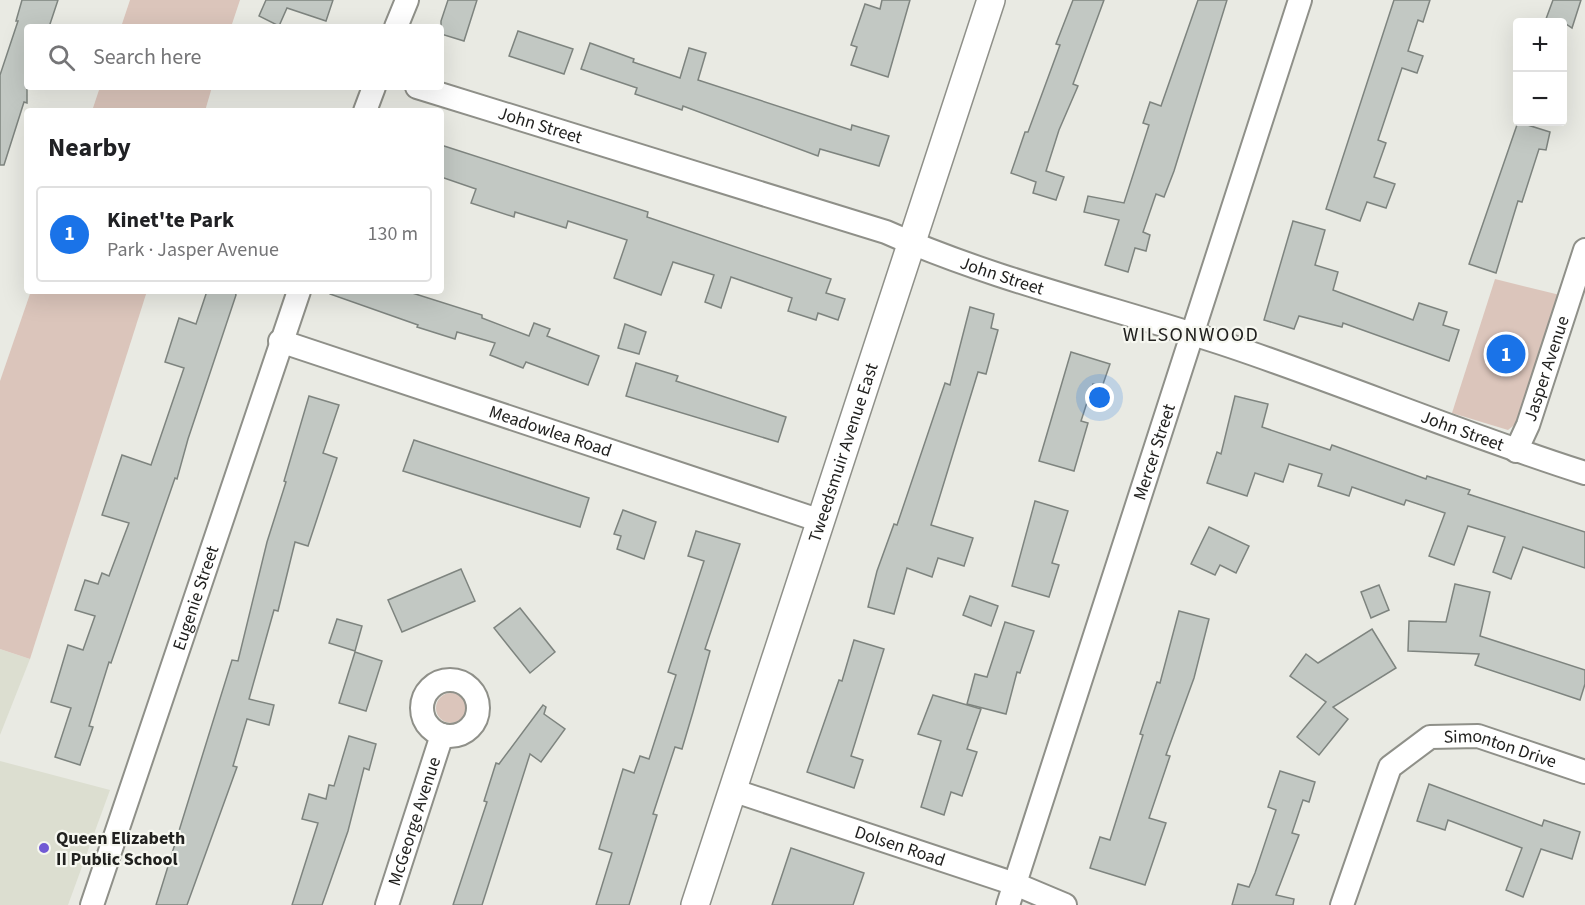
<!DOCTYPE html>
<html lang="en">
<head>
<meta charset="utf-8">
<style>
	:root { --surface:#fff; --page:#f2f2f2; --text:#202124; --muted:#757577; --line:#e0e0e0; --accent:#1a73e8 }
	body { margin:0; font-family:"Source Sans 3",sans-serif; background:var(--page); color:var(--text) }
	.controls { position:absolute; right:18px; top:18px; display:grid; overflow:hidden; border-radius:6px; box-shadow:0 6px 24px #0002 }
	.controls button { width:54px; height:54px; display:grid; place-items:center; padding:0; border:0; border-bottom:2px solid var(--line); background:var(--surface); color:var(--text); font:30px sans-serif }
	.you { position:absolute; left:1100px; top:398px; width:21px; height:21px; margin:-15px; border:4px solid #fff; border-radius:50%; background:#1a73e8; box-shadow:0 0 0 9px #1a73e833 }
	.badge { display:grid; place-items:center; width:39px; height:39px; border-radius:50%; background:var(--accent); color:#fff; font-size:20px; font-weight:700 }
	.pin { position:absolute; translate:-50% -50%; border:3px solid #fff; box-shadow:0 2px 6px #0006 }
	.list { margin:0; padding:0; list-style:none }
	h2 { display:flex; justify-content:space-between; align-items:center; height:78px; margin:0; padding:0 24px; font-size:26px }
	h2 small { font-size:20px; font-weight:400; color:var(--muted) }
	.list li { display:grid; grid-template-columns:39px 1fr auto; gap:18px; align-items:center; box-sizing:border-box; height:96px; margin:0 12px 12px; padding:0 12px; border:2px solid var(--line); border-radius:6px }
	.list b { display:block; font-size:22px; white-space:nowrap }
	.list p { margin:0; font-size:20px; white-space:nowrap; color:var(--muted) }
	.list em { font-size:20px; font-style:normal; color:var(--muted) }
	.icon { flex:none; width:33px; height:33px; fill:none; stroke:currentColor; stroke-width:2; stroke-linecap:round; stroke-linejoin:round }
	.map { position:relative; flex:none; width:1585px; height:905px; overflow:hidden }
	.search { position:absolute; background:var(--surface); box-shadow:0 6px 24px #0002; left:24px; top:24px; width:420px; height:66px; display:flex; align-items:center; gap:15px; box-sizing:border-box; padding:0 21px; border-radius:6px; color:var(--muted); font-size:22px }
	.panel { position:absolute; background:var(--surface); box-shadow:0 6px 24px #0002; left:24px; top:108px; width:420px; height:186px; border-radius:6px }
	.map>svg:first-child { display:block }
</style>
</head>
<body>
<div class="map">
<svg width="1585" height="905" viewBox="0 0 1585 905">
	<rect width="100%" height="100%" fill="#e9eae3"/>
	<g fill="#dcded0">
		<polygon points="0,649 30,659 0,735"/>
		<polygon points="0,761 110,790 68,905 0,905"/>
	</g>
	<g fill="#dbc5bb">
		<polygon points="130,0 240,0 231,27 121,27"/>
		<polygon points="100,87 212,87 205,111 92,111"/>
		<polygon points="1495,279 1560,295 1522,419 1508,430 1452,413"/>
		<polygon points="31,291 147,291 30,659 0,649 0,381"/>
		<circle cx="451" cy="708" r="15"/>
	</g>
	<g fill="#c2c8c3" stroke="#7e847f" stroke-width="1.5">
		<polygon points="22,0 58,0 49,27 27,27 27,103 24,102 4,165 0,165 0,75 18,21 16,21"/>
		<polygon points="266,0 333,0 326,21 287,8 279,26 259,16"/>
		<polygon points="448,0 477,0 464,41 441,34 441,21"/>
		<polygon points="882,0 910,0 888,77 851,65 857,47 851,45 865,4 880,9"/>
		<polygon points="1073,0 1104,0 1073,84 1078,86 1059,130 1046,171 1064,177 1056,200 1033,193 1036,182 1011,173 1025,132 1028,132 1060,45 1056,44"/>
		<polygon points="1198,0 1227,0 1174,171 1164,197 1156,194 1143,232 1150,235 1146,251 1135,248 1128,272 1105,265 1119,220 1084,212 1088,196 1124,203 1149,125 1143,123 1150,102 1161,106"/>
		<polygon points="1394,0 1430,0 1423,22 1418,20 1408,51 1423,56 1417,73 1402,68 1378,140 1386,143 1374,177 1395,184 1386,208 1367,202 1360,221 1326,209"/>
		<polygon points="1553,0 1581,0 1572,28 1563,22 1546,19"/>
		<polygon points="518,31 573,49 564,74 509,56"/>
		<polygon points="590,43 634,59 633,62 680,78 689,48 706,53 698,80 851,130 852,125 889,136 879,166 820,149 818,156 683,106 682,110 635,94 637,88 581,69"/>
		<polygon points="1518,122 1550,132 1546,150 1539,149 1522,202 1518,201 1496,273 1469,264"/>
		<polygon points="441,145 648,212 647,217 831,279 826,293 845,299 838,320 818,313 816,320 788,311 792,298 731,277 721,308 705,302 714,275 673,262 661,295 614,278 627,240 568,221 566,228 515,212 514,217 471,203 476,189 441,177"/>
		<polygon points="1293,221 1325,230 1315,265 1338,272 1333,290 1413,320 1419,303 1447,312 1443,325 1459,330 1449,361 1343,323 1342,327 1299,316 1294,329 1264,320"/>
		<polygon points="207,291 235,291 236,295 188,439 177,479 175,478 111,663 109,662 89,726 93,727 80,765 55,757 71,708 51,702 68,645 83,650 95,616 75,610 85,580 98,584 102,573 109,576 129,523 102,515 122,455 151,465 184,368 165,362 179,318 196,324"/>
		<polygon points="330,291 406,291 482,315 482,318 529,336 534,323 550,329 547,336 599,356 588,385 526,362 523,368 490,355 495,343 457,332 455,339 417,327 418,325 330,294"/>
		<polygon points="970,307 994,314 991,328 998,330 986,374 978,372 931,525 973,538 964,566 938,558 932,577 907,568 894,614 868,607 877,571 894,524 897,525 945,383 950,385"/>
		<polygon points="625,324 646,332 639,354 618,348"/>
		<polygon points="1071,352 1110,364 1102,387 1093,384 1081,421 1088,423 1074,471 1039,461"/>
		<polygon points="636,363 678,376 676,381 786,417 778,442 626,396"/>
		<polygon points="309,396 339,405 323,453 337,458 308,546 295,542 278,611 274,610 249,699 274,705 269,725 247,719 233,766 237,767 187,905 156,905 232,660 238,661 267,542 286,482 284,481"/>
		<polygon points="1235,396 1268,404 1262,427 1330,450 1332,445 1426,479 1427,476 1470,490 1468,494 1585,532 1585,568 1523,547 1511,579 1493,572 1505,537 1468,526 1454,565 1429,556 1445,513 1406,500 1404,505 1352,487 1349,496 1318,486 1322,474 1289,464 1283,482 1255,473 1247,496 1207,483 1217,452 1221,454"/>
		<polygon points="414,440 589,498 580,527 403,471"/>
		<polygon points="1035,501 1068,511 1052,563 1059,565 1049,597 1012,586"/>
		<polygon points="623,510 656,522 644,559 617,549 621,536 614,534"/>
		<polygon points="1209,527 1249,546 1236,573 1220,565 1215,575 1191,564"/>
		<polygon points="696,531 740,544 705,649 710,651 693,712 682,749 675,747 653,814 657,815 629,905 596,905 612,853 599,849 623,769 634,773 640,756 649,759 676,675 668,672 704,561 688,556"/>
		<polygon points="461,569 475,601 402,632 388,600"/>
		<polygon points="1455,584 1490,592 1480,636 1585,670 1585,684 1580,700 1475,665 1479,654 1408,651 1409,621 1446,622"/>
		<polygon points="1379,585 1389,610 1371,618 1361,592"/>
		<polygon points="970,596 998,606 991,626 963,615"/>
		<polygon points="520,608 555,652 530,673 494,628"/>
		<polygon points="1179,611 1209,619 1194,678 1166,755 1170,756 1149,818 1166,823 1145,885 1090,868 1100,837 1110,840 1143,735 1140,734 1157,682 1160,683"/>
		<polygon points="337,619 362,626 355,651 329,643"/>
		<polygon points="1005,622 1034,631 1020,673 1017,672 1006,714 967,704 975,674 987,677"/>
		<polygon points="1372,629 1396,668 1333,707 1348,719 1319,755 1297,737 1326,702 1290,676 1306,654 1318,663"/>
		<polygon points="854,640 884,649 851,756 863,760 854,788 807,772 839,680 842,681"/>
		<polygon points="355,652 382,661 366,711 339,703"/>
		<polygon points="933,695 981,709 967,749 977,752 962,796 951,792 944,815 921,807 941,741 918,734"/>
		<polygon points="543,705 546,707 544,714 565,729 541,762 530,754 482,905 453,905 487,802 484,801 496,763 499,764"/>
		<polygon points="349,736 376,744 369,770 364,768 348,831 322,905 292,905 318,823 302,819 309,794 326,799 329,785 334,786"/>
		<polygon points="1280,771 1315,782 1309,802 1303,800 1292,833 1299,835 1276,895 1294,899 1293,905 1232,905 1238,884 1249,887 1255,873 1276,810 1268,807"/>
		<polygon points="1429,784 1542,826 1544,820 1580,832 1572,859 1541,849 1523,897 1506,890 1522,848 1448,820 1445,830 1417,821"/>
		<polygon points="791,848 864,873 853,905 772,905"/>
	</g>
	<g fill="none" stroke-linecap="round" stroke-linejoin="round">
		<g stroke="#8f9089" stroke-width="26">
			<g id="minor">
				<polyline points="396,27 407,0"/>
				<path id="s1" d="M417,87L886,232C996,281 1116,308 1230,346C1349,386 1465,435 1585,473"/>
				<polyline points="365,111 374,87"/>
				<path id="s2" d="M280,341L821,521"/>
				<path id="s3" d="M1516,451L1528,425L1585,250"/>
				<circle cx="450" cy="708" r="28"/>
				<path id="s4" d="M732,790L1015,884L1065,905"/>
				<path id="s5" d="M92,905L299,291"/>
				<path id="s6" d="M387,905L442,735"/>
				<path id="s7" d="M1008,905L1300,0"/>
				<path id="s8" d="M1342,905L1390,767L1430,737L1478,736L1585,772"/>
			</g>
		</g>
		<g stroke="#8f9089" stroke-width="30">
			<g id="tertiary">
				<path id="s9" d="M695,905L991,0"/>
			</g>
		</g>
		<use href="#minor" stroke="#fff" stroke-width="22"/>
		<use href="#tertiary" stroke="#fff" stroke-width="27"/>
	</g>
	<circle fill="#715ad4" stroke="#f6f7f0" stroke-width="2" cx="44" cy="848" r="6"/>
	<g text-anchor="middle" stroke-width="4.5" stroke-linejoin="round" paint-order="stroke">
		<g font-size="18" fill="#21211f" stroke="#f6f7f0">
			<text dy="6" stroke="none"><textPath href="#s1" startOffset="129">John Street</textPath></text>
			<text dy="6" stroke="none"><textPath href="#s1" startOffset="615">John Street</textPath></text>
			<text dy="6" stroke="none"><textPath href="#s3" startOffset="88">Jasper Avenue</textPath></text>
			<text dy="6" stroke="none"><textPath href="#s1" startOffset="1101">John Street</textPath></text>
			<text dy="6" stroke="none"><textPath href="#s2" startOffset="285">Meadowlea Road</textPath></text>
			<text dy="6" stroke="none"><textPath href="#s9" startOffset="476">Tweedsmuir Avenue East</textPath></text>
			<text dy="6" stroke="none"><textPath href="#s7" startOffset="476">Mercer Street</textPath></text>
			<text dy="6" stroke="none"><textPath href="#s5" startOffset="324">Eugenie Street</textPath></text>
			<text dy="6" stroke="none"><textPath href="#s8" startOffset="268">Simonton Drive</textPath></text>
			<text dy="6" stroke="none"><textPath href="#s6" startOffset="88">McGeorge Avenue</textPath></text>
			<text dy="6" stroke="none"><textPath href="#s4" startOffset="177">Dolsen Road</textPath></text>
		</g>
		<g font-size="18" font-weight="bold" fill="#21211f" stroke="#f6f7f0" text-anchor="start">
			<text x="56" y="844">Queen Elizabeth<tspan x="56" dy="21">II Public School</tspan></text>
		</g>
		<g font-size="20" letter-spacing="1.5" fill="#21211f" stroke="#f6f7f0">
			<text x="1191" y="341">WILSONWOOD</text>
		</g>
	</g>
</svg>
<div class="controls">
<button>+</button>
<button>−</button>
</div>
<div class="you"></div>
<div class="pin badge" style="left:1506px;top:354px">1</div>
<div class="search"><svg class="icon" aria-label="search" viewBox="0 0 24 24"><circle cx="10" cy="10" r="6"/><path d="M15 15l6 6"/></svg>Search here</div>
<section class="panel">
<h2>Nearby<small></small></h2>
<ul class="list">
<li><span class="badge">1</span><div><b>Kinet'te Park</b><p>Park · Jasper Avenue</p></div><em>130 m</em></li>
</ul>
</section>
</div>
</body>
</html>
